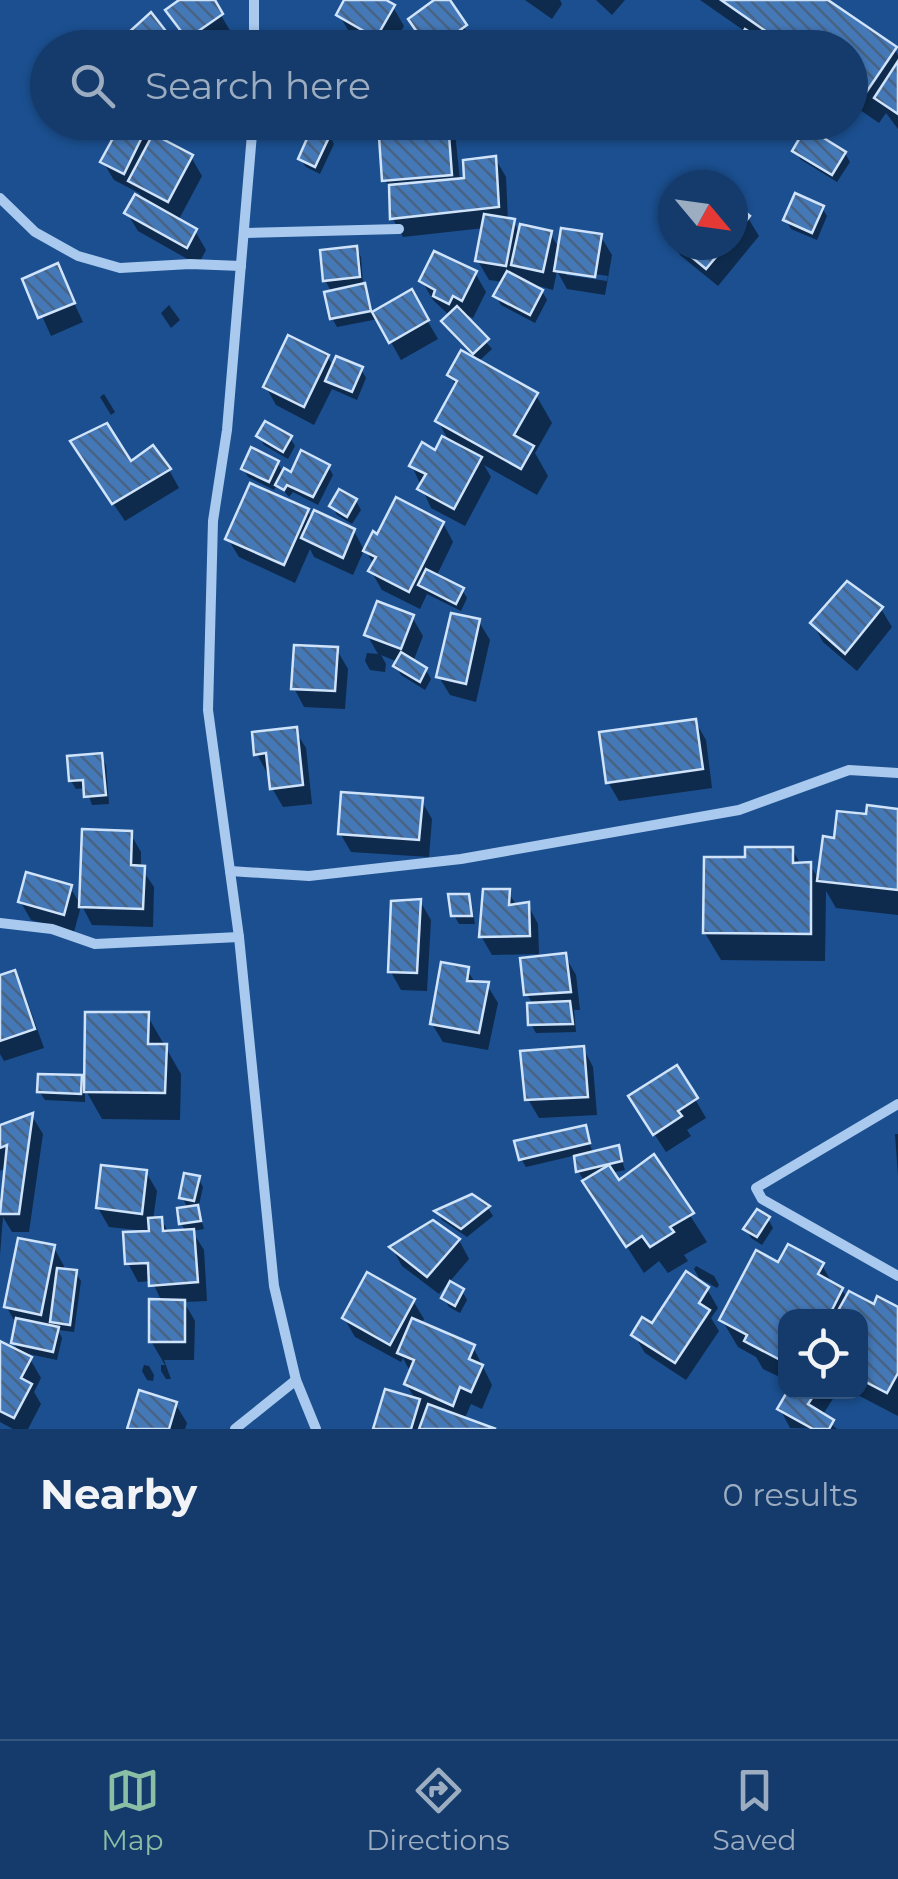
<!DOCTYPE html>
<html lang="en">
<head>
<meta charset="utf-8">
<style>
	:root { --surface:#143b6b; --page:#214673; --text:#f1f3f6; --muted:#9dadc1; --line:#33557e; --accent:#8abfa5 }
	body { margin:0; font-family:Montserrat,sans-serif; background:var(--page); color:var(--text) }
	.controls { position:absolute; right:30px; bottom:30px; display:grid; overflow:hidden; border-radius:20px; box-shadow:0 2px 8px #0004 }
	.controls button { width:90px; height:90px; display:grid; place-items:center; padding:0; border:0; border-bottom:2px solid var(--line); background:var(--surface); color:var(--text); font:50px sans-serif }
	.compass { position:absolute; left:658px; top:170px; width:90px; height:90px; border-radius:50%; background:var(--surface); box-shadow:0 2px 8px #0004; rotate:119deg }
	.list { margin:0; padding:0; list-style:none }
	h2 { display:flex; justify-content:space-between; align-items:center; height:130px; margin:0; padding:0 40px; font-size:42px }
	h2 small { font-size:32px; font-weight:400; color:var(--muted) }
	.icon { flex:none; width:55px; height:55px; fill:none; stroke:currentColor; stroke-width:2; stroke-linecap:round; stroke-linejoin:round }
	.map { position:relative; flex:none; width:898px; height:1429px; overflow:hidden }
	.search { position:absolute; background:var(--surface); box-shadow:0 2px 8px #0004; left:30px; right:30px; top:30px; height:110px; display:flex; align-items:center; gap:25px; box-sizing:border-box; padding:0 35px; border-radius:55px; color:var(--muted); font-size:38px }
	.sheet { height:310px; background:var(--surface) }
	nav { display:flex; justify-content:space-around; align-items:center; box-sizing:border-box; height:140px; border-top:2px solid var(--line); background:var(--surface); font-size:28px; color:var(--muted) }
	nav a { display:grid; justify-items:center; gap:5px }
	nav .on { color:var(--accent) }
	.map>svg:first-child { display:block }
</style>
</head>
<body>
<div class="map">
<svg width="898" height="1429" viewBox="0 0 898 1429">
	<defs>
		<pattern id="building-back-hatch" width="6" height="6" patternUnits="userSpaceOnUse" patternTransform="scale(2.5)"><rect width="6" height="6" fill="#4478b7"/><path d="M-1 5l2 2M0 0l6 6M5-1l2 2" fill="none" stroke="#486282"/></pattern>
	</defs>
	<rect width="100%" height="100%" fill="#1b4f8f"/>
	<g fill="#0007" fill-rule="evenodd">
		<polygon points="183,0 212,0 232,34 212,48 193,48 168,11"/>
		<polygon points="347,0 381,0 393,7 404,26 391,48 374,48 350,33 339,15"/>
		<polygon points="438,0 446,0 476,45 472,48 428,48"/>
		<polygon points="525,0 560,0 562,4 552,19"/>
		<polygon points="596,0 625,0 612,15"/>
		<polygon points="700,0 824,0 895,49 898,55 898,129 886,113 879,123 850,103 850,48 737,48 746,32"/>
		<polygon points="615,41 625,48 611,48"/>
		<polygon points="150,122 185,122 175,140 154,129"/>
		<path d="M380,122H454L460,181L495,158L506,177L508,221H513L520,234L550,233L560,250L601,237L612,255L605,295L567,289L557,271L553,290L539,286L547,300L535,323L501,305L496,296L504,282L489,280L478,261L484,228L403,237L393,219L392,192L385,180ZM566,270L608,276L607,281L566,275Z"/>
		<polygon points="646,122 673,122 664,135"/>
		<polygon points="749,122 770,122 764,132"/>
		<polygon points="144,133 150,145 191,157 202,176 178,221 195,231 206,250 198,265 138,231 127,213 144,202 139,193 114,180 103,162 112,144 107,136"/>
		<polygon points="329,135 334,144 320,174 306,167 300,159"/>
		<polygon points="795,151 845,153 850,162 837,182 800,159"/>
		<polygon points="733,205 748,218 759,236 718,286 680,255 674,245 733,245"/>
		<polygon points="822,208 827,216 817,240 791,229 786,220"/>
		<polygon points="356,248 361,257 363,284 373,314 411,293 438,339 401,360 378,319 337,327 332,318 332,293 325,280"/>
		<polygon points="57,267 83,322 51,336 26,280"/>
		<polygon points="475,273 486,292 473,318 460,312 492,349 479,361 449,330 444,321 450,316 433,300 422,281"/>
		<polygon points="169,305 180,320 171,328 161,313"/>
		<polygon points="328,357 334,368 361,369 366,378 357,400 332,389 314,425 276,405 266,387"/>
		<polygon points="450,375 536,395 552,423 535,453 548,476 537,495 484,465 491,477 465,526 431,508 412,466 450,443 438,421 457,388"/>
		<polygon points="104,394 115,412 111,415 100,397"/>
		<polygon points="259,436 290,438 295,446 288,459 264,445"/>
		<polygon points="84,460 169,470 179,488 125,521"/>
		<polygon points="278,463 282,471 292,475 328,466 333,475 318,505 293,492 289,497 277,483 274,490 248,477 243,468"/>
		<polygon points="356,501 361,510 352,524 337,515 332,506"/>
		<polygon points="308,511 312,519 354,531 364,550 353,575 314,557 310,549 295,583 239,557 228,539"/>
		<polygon points="443,523 453,542 436,577 462,590 467,598 461,611 427,594 420,609 382,590 371,571 374,565 366,551 378,537"/>
		<polygon points="881,609 892,627 857,671 823,642 813,624"/>
		<polygon points="412,617 423,636 413,662 426,670 431,679 425,690 401,675 396,666 398,662 381,655 386,664 385,672 370,670 365,661 367,653 378,654 367,635"/>
		<polygon points="479,622 490,640 476,702 450,695 439,677"/>
		<polygon points="337,650 348,669 345,709 304,707 294,688"/>
		<polygon points="695,721 706,740 712,788 619,801 608,782"/>
		<polygon points="295,730 306,748 312,804 283,807 272,788 271,772 267,773 257,754"/>
		<polygon points="101,756 106,765 109,804 92,805 86,788 76,789 71,781"/>
		<polygon points="421,800 432,819 429,857 351,852 340,833"/>
		<polygon points="898,811 898,915 836,908 826,891 825,961 721,960 705,933 747,860 792,849 801,865 810,865 820,881 825,839 836,841 868,817"/>
		<polygon points="130,833 141,852 141,868 154,887 153,927 92,925 82,906"/>
		<polygon points="70,887 81,906 74,932 31,920 20,901"/>
		<polygon points="508,892 517,906 528,905 538,924 539,954 492,955 481,936"/>
		<polygon points="467,896 472,905 475,924 459,924 454,915"/>
		<polygon points="420,901 431,920 427,991 401,990 391,972"/>
		<polygon points="565,956 576,975 580,1010 574,1010 576,1032 536,1033 531,1024 533,1005 527,994"/>
		<polygon points="467,970 476,984 487,985 498,1003 488,1050 443,1042 432,1024"/>
		<polygon points="14,973 24,992 44,1048 4,1061 0,1054 0,978"/>
		<polygon points="147,1015 181,1074 180,1120 102,1119 85,1089 85,1102 45,1100 39,1091 80,1078 86,1088"/>
		<polygon points="583,1048 593,1067 597,1115 539,1118 528,1099"/>
		<polygon points="677,1068 706,1118 687,1130 691,1136 666,1152 642,1115"/>
		<polygon points="32,1116 43,1134 29,1232 12,1232 3,1217 0,1255 0,1195 3,1200 6,1168 0,1171 0,1128"/>
		<polygon points="585,1128 593,1154 618,1148 625,1170 611,1173 618,1184 653,1158 707,1242 684,1255 688,1261 668,1273 659,1261 644,1273 578,1171 577,1155 526,1167 521,1159"/>
		<polygon points="895,1134 898,1134 898,1176"/>
		<polygon points="146,1172 157,1191 153,1220 161,1219 169,1233 186,1232 181,1223 188,1209 182,1197 198,1178 203,1187 198,1209 204,1229 192,1231 204,1250 207,1301 184,1302 195,1321 194,1360 164,1360 171,1379 166,1379 161,1371 161,1365 165,1365 151,1341 162,1302 152,1281 138,1282 128,1263 146,1231 109,1227 98,1208"/>
		<polygon points="472,1197 488,1208 493,1216 467,1237 442,1220 438,1213"/>
		<polygon points="768,1219 773,1228 762,1245 751,1238 746,1229"/>
		<polygon points="459,1240 469,1259 439,1294 402,1266 392,1248"/>
		<polygon points="54,1248 64,1266 63,1271 76,1273 81,1281 74,1332 58,1330 62,1338 57,1360 19,1352 13,1342 17,1325 6,1306"/>
		<polygon points="779,1265 822,1265 833,1285 842,1289 847,1299 898,1310 898,1416 852,1392 860,1392 860,1316 786,1316 786,1380 763,1369 756,1357 738,1347 722,1320"/>
		<polygon points="696,1266 714,1276 719,1285 717,1288 699,1278 694,1269"/>
		<polygon points="707,1289 718,1308 711,1318 719,1331 686,1380 645,1353 634,1335 653,1327"/>
		<polygon points="462,1291 467,1300 460,1313 449,1307 444,1298"/>
		<polygon points="413,1301 424,1319 421,1325 473,1347 492,1385 482,1409 471,1404 464,1420 489,1429 375,1429 416,1400 406,1384 411,1373 403,1358 401,1362 355,1337 344,1318"/>
		<polygon points="0,1344 30,1359 41,1378 34,1392 41,1404 28,1429 13,1429 0,1422"/>
		<polygon points="144,1365 149,1366 154,1375 153,1381 147,1380 142,1371"/>
		<polygon points="790,1392 830,1392 834,1397 822,1416 837,1429 790,1428 780,1409"/>
		<polygon points="176,1405 187,1423 185,1429 129,1429"/>
	</g>
	<g fill="url(#building-back-hatch)" stroke="#cfe3fa" stroke-width="2.5">
		<polygon points="179,0 215,0 223,14 187,39 165,10"/>
		<polygon points="344,0 386,0 395,5 376,38 336,15"/>
		<polygon points="434,0 450,0 467,25 436,48 428,48 408,19"/>
		<polygon points="721,0 828,0 897,47 863,97 850,89 850,48 790,48"/>
		<polygon points="151,12 179,48 135,48 127,34"/>
		<polygon points="745,29 775,48 734,48"/>
		<polygon points="898,61 898,114 874,98"/>
		<polygon points="112,122 129,122 145,131 124,174 100,162 112,140 105,136"/>
		<polygon points="378,122 448,122 452,175 382,181"/>
		<polygon points="313,125 331,133 315,167 298,159"/>
		<polygon points="806,127 846,152 832,175 792,151"/>
		<polygon points="153,134 193,155 168,202 128,181"/>
		<polygon points="496,156 499,207 390,219 389,185 464,178 463,160"/>
		<polygon points="795,193 824,206 812,233 783,220"/>
		<polygon points="135,194 197,229 187,248 124,213"/>
		<polygon points="733,202 750,216 733,237"/>
		<polygon points="484,214 515,219 506,266 475,261"/>
		<polygon points="520,224 552,231 543,272 511,265"/>
		<polygon points="561,228 602,234 595,277 554,271"/>
		<polygon points="677,245 726,245 706,269"/>
		<polygon points="357,246 360,277 323,281 320,250"/>
		<polygon points="434,251 477,271 462,301 453,296 449,304 433,296 435,290 419,281"/>
		<polygon points="58,263 75,303 38,318 22,279"/>
		<polygon points="507,271 543,290 530,315 493,296"/>
		<polygon points="365,283 371,311 330,319 324,292"/>
		<polygon points="412,289 429,320 389,343 372,312"/>
		<polygon points="457,306 489,339 473,354 441,321"/>
		<polygon points="288,335 329,355 304,407 263,387"/>
		<polygon points="461,350 538,393 514,435 534,446 521,469 435,421 457,381 447,375"/>
		<polygon points="336,356 363,367 352,392 325,381"/>
		<polygon points="265,421 292,436 283,452 256,436"/>
		<polygon points="107,423 131,461 153,445 171,469 112,504 70,441"/>
		<polygon points="442,436 482,457 454,509 417,489 426,474 409,466 422,442 435,450"/>
		<polygon points="251,447 279,461 269,482 241,469"/>
		<polygon points="301,450 330,465 313,497 287,485 284,490 275,485 284,468 291,472"/>
		<polygon points="250,483 309,509 284,565 225,539"/>
		<polygon points="339,489 357,499 347,517 329,506"/>
		<polygon points="396,497 444,522 409,592 368,571 376,557 363,551 373,531 377,534"/>
		<polygon points="314,510 355,529 343,558 301,538"/>
		<polygon points="426,569 464,588 456,604 418,585"/>
		<polygon points="847,581 883,607 845,654 810,623"/>
		<polygon points="377,601 414,615 401,649 364,635"/>
		<polygon points="451,613 480,619 466,684 436,677"/>
		<polygon points="294,645 338,647 335,691 291,689"/>
		<polygon points="401,652 427,668 420,682 393,666"/>
		<polygon points="696,719 703,769 606,783 599,732"/>
		<polygon points="297,727 303,785 270,789 266,753 254,755 252,732"/>
		<polygon points="102,753 106,795 84,797 83,780 69,781 67,756"/>
		<polygon points="341,792 423,798 419,840 338,834"/>
		<polygon points="867,805 898,809 898,890 817,881 823,836 834,838 837,811 866,814"/>
		<polygon points="82,829 132,831 131,865 145,866 143,909 79,907"/>
		<polygon points="745,847 793,847 793,863 811,862 811,934 703,933 704,857 745,857"/>
		<polygon points="26,872 72,885 64,915 18,902"/>
		<polygon points="483,889 510,889 509,905 529,902 530,936 479,937"/>
		<polygon points="448,894 469,894 472,916 451,916"/>
		<polygon points="421,899 417,973 388,972 391,901"/>
		<polygon points="566,953 571,992 524,995 520,958"/>
		<polygon points="441,962 469,967 467,981 489,982 479,1033 430,1024"/>
		<polygon points="15,970 35,1029 0,1041 0,975"/>
		<polygon points="570,1001 573,1024 528,1025 527,1003"/>
		<polygon points="85,1012 149,1012 148,1044 167,1044 165,1093 84,1092"/>
		<polygon points="584,1046 588,1097 525,1100 520,1051"/>
		<polygon points="677,1065 698,1098 678,1111 682,1116 653,1135 628,1096"/>
		<polygon points="38,1074 82,1075 81,1094 37,1092"/>
		<polygon points="33,1113 19,1214 0,1214 7,1145 0,1148 0,1125"/>
		<polygon points="586,1125 590,1143 519,1160 514,1141"/>
		<polygon points="619,1145 622,1161 576,1172 574,1156"/>
		<polygon points="654,1154 694,1213 670,1227 674,1232 650,1247 642,1236 626,1247 582,1181 609,1165 619,1180"/>
		<polygon points="101,1165 147,1170 142,1214 96,1208"/>
		<polygon points="184,1173 200,1176 194,1201 179,1198"/>
		<polygon points="472,1194 490,1206 461,1229 434,1211"/>
		<polygon points="198,1205 201,1221 179,1224 177,1208"/>
		<polygon points="757,1209 770,1217 757,1237 743,1229"/>
		<polygon points="162,1217 163,1231 194,1229 198,1282 149,1286 148,1263 125,1264 123,1232 149,1231 148,1218"/>
		<polygon points="433,1220 460,1239 427,1277 389,1247"/>
		<polygon points="18,1238 55,1245 41,1315 4,1307"/>
		<polygon points="788,1244 824,1263 818,1274 843,1288 829,1316 786,1316 786,1363 744,1341 747,1335 719,1320 756,1250 778,1262"/>
		<polygon points="57,1268 77,1270 70,1325 50,1322"/>
		<polygon points="686,1271 709,1287 699,1303 710,1310 675,1363 631,1335 642,1317 652,1323"/>
		<polygon points="367,1272 415,1299 390,1345 342,1318"/>
		<polygon points="450,1281 464,1289 455,1306 441,1298"/>
		<polygon points="849,1291 874,1304 877,1296 898,1307 898,1373 887,1393 860,1379 860,1316 835,1316"/>
		<polygon points="149,1299 185,1300 185,1342 149,1342"/>
		<polygon points="16,1318 59,1327 53,1352 11,1343"/>
		<polygon points="412,1318 475,1345 469,1359 483,1365 471,1392 460,1387 453,1406 404,1384 414,1360 397,1353"/>
		<polygon points="0,1341 32,1357 21,1378 32,1384 14,1418 0,1411"/>
		<polygon points="385,1389 420,1399 411,1429 373,1429"/>
		<polygon points="139,1390 177,1402 169,1429 127,1429"/>
		<polygon points="787,1392 816,1392 808,1404 834,1420 829,1429 813,1429 777,1409"/>
		<polygon points="428,1404 496,1429 419,1429"/>
	</g>
	<g fill="none" stroke-linecap="round" stroke-linejoin="round">
		<g stroke="#a9c9ee" stroke-width="10">
			<polyline points="254,48 254,0"/>
			<polyline points="253,122 227,430 213,521 208,710 239,937 274,1286 296,1380 316,1429"/>
			<polyline points="0,198 35,232 78,256 120,268 190,264 241,266"/>
			<polyline points="245,233 399,229"/>
			<polyline points="230,871 309,876 461,859 739,810 849,770 898,773"/>
			<polyline points="0,923 52,929 95,944 239,937"/>
			<polyline points="898,1104 756,1188 762,1199 898,1276"/>
			<polyline points="235,1429 296,1380"/>
		</g>
	</g>
</svg>
<div class="controls">
<button><svg class="icon" aria-label="locate" viewBox="0 0 24 24"><circle cx="12" cy="12" r="6"/><path d="M12 2v4M12 18v4M2 12h4M18 12h4"/></svg></button>
</div>
<svg class="compass" viewBox="-18 -18 36 36"><path d="M0-13l5 13h-10z" fill="#e53935"/><path d="M0 13l5-13h-10z" fill="#9dadc1"/></svg>
<div class="search"><svg class="icon" aria-label="search" viewBox="0 0 24 24"><circle cx="10" cy="10" r="6"/><path d="M15 15l6 6"/></svg>Search here</div>
</div>
<section class="sheet">
<h2>Nearby<small>0 results</small></h2>
<ul class="list">
</ul>
</section>
<nav>
<a class="on"><svg class="icon" aria-label="map" viewBox="0 0 24 24"><path d="M3 6l6-2 6 2 6-2v14l-6 2-6-2-6 2zM9 4v14M15 6v14"/></svg>Map</a>
<a><svg class="icon" aria-label="directions" viewBox="0 0 24 24"><path d="M12 3l9 9-9 9-9-9zM9 14v-3h6M13 9l2 2-2 2"/></svg>Directions</a>
<a><svg class="icon" aria-label="saved" viewBox="0 0 24 24"><path d="M7 4h10v16l-5-4-5 4z"/></svg>Saved</a>
</nav>
</body>
</html>
